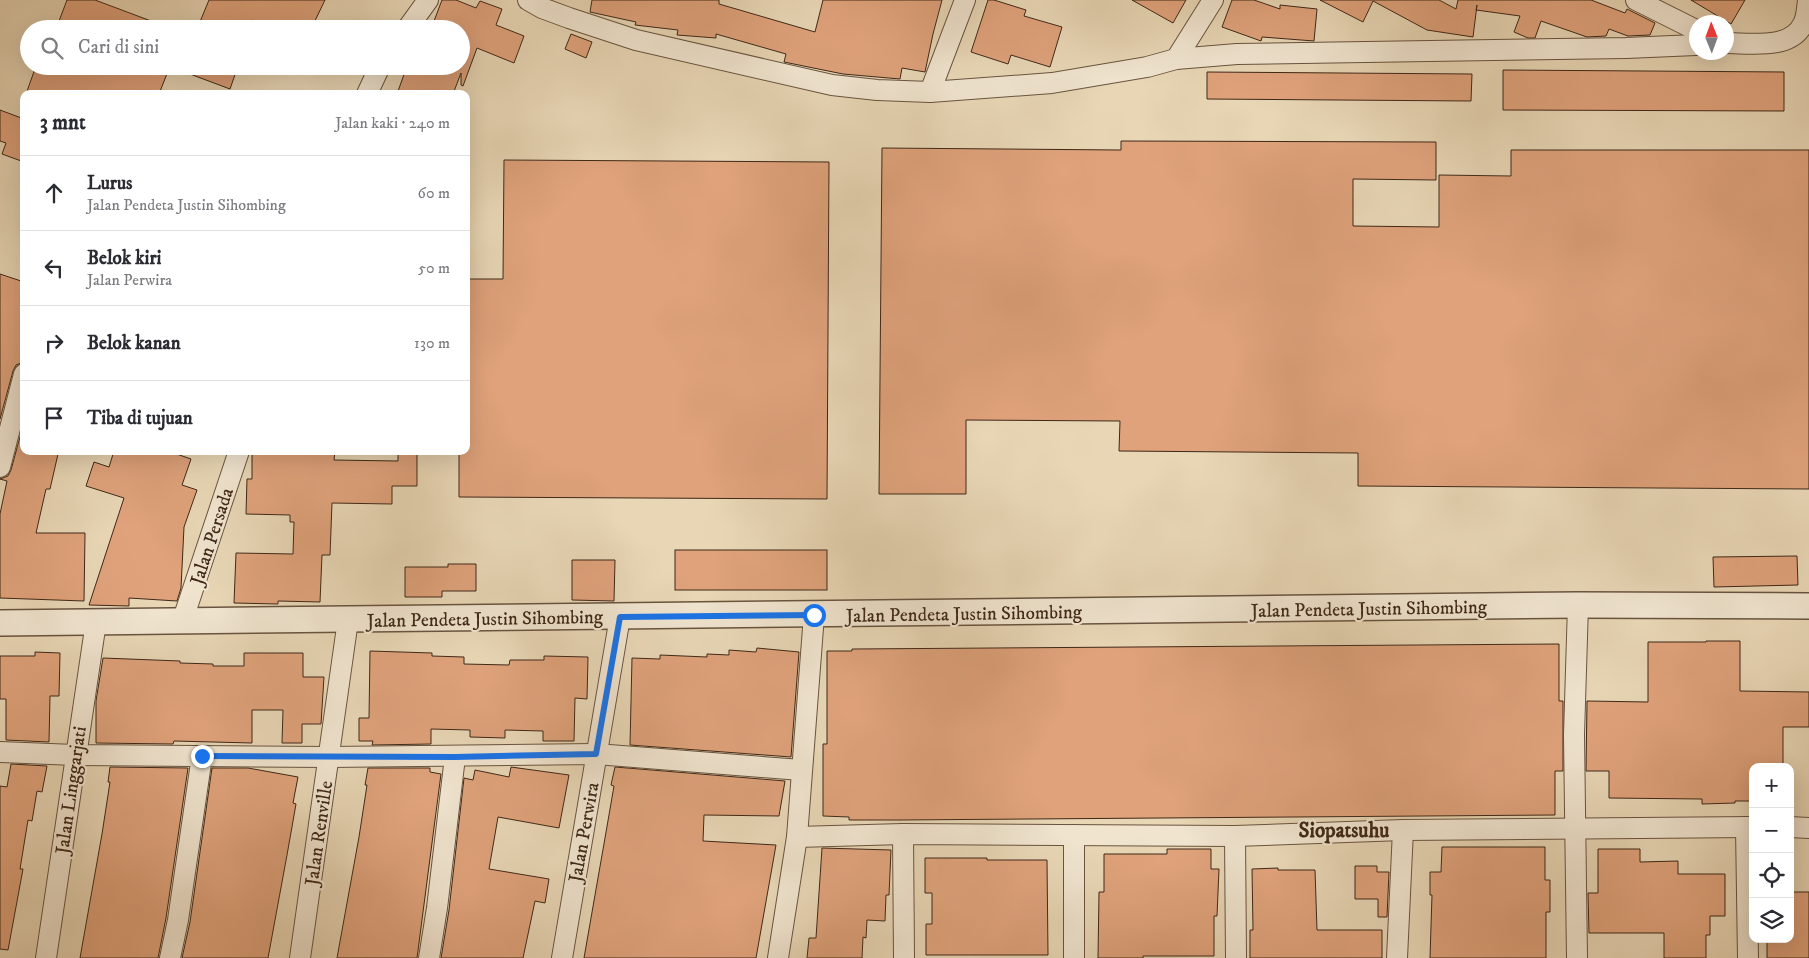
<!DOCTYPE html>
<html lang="id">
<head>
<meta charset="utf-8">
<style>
	:root { --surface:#fff; --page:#f2f2f3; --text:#2b2b33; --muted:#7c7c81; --line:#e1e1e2 }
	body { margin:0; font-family:"IM FELL DW Pica",serif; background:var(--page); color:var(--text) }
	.controls { position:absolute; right:15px; bottom:15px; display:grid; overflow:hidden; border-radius:10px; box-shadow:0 5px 20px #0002 }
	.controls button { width:45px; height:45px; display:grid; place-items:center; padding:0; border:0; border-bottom:1px solid var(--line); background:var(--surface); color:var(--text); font:25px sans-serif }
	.compass { position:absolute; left:1689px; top:15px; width:45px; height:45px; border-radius:50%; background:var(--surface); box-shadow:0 5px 20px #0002; rotate:359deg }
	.stop { position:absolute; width:15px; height:15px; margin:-11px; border:4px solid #1a73e8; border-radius:50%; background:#fff }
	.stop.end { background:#1a73e8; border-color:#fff; box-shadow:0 1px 5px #0008 }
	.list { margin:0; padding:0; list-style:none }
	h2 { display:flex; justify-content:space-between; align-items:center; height:65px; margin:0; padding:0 20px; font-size:21px }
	h2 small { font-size:16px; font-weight:400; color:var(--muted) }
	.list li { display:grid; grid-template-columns:32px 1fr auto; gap:15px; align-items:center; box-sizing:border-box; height:75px; padding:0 20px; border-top:1px solid var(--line) }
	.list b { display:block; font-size:19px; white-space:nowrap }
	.list p { margin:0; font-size:16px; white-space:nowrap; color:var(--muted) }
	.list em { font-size:16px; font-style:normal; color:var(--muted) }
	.icon { flex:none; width:28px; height:28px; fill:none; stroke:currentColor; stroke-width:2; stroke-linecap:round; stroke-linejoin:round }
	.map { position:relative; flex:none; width:1809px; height:958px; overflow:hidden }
	.search { position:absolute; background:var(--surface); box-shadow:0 5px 20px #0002; left:20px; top:20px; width:450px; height:55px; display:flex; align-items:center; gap:12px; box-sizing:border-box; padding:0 18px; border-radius:28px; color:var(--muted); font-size:19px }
	.panel { position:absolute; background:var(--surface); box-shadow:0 5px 20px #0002; left:20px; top:90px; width:450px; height:365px; border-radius:10px }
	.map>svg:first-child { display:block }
</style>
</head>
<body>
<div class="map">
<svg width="1809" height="958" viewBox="0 0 1809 958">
	<rect width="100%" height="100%" fill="#e8d6b5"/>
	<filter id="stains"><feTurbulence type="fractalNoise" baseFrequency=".004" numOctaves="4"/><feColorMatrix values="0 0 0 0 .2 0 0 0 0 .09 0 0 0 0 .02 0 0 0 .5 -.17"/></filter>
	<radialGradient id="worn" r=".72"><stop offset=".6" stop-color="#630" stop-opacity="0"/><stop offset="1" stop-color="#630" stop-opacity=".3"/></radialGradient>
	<g fill="#dfa27b" stroke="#3f2818">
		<polygon points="67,0 95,0 167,27 167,29 56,29"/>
		<polygon points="209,0 325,0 311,29 269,29 252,20 249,29 197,29"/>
		<polygon points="442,0 456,0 476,8 480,1 502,9 496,25 524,36 514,63 477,48 463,86 461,85 461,73 453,94 397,94 407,66 461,66 461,29 431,29"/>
		<polygon points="592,0 719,0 719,4 815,32 823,0 942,0 933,34 925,72 902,68 900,79 843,74 784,62 786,54 716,34 716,38 677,35 678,30 635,25 636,22 590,12"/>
		<polygon points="988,0 994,0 1026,10 1024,16 1062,27 1050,67 1011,55 1008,64 971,52"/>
		<polygon points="1132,0 1186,0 1173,23"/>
		<polygon points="1232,0 1254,0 1280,9 1280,5 1317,9 1314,41 1262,37 1261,41 1222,27"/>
		<polygon points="1320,0 1439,0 1456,9 1458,0 1591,0 1625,13 1627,9 1655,23 1650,35 1628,36 1609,29 1606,36 1587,37 1541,21 1535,38 1528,38 1514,32 1520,16 1476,10 1477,5 1473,37 1427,30 1373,1 1363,22"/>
		<polygon points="1691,0 1745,0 1731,24"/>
		<polygon points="571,34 592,42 586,58 565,49"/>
		<polygon points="36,66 170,66 159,94 26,94"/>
		<polygon points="174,66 238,66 230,89 174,68"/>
		<polygon points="1503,70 1784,72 1784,111 1503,110"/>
		<polygon points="1207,72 1472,74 1471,101 1207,99"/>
		<polygon points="0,110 24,119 24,162 2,154 6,143 0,141"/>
		<polygon points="1121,141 1436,142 1436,180 1353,179 1353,226 1439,227 1439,175 1511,176 1511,150 1809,150 1809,489 1358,486 1358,453 1119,451 1120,421 966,420 966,494 879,494 882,148 1121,150"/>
		<polygon points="504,160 829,162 827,499 459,497 459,451 466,451 466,279 503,279"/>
		<polygon points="0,274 24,282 24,362 16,365 13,371 0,419"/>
		<polygon points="24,422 24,451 46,451 58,454 50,489 46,489 36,533 85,533 84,601 0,598 0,514 7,481 0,479 8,476 11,470"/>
		<polygon points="114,451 168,451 191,459 182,485 197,490 184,527 181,588 177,601 129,598 129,606 89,605 124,498 86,486 94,462 109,467"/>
		<polygon points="252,451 335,451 334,460 398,461 398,451 417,451 417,486 392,486 392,504 332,503 330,555 322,555 320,602 278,601 278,604 234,603 236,553 293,554 294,522 290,522 290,515 246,514 247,479 252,479"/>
		<rect x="675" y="550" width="152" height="40"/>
		<polygon points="1797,556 1798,585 1714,587 1713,557"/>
		<polygon points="572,560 615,560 614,601 572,600"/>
		<polygon points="448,564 476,564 476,591 442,591 442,597 405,597 405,567 448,567"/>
		<polygon points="1706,641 1740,641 1740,691 1809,692 1809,727 1783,727 1783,767 1753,767 1753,801 1735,801 1735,803 1702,804 1702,799 1609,798 1609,771 1586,771 1587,701 1648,702 1648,642 1706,642"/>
		<polygon points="1559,644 1559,701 1563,701 1563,771 1555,771 1555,815 899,820 849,820 849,817 823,816 823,744 827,744 827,651 852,651 852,649"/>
		<polygon points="757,648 799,652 791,757 630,745 632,658 660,659 660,655 707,657 707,654 729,655 729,650 756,652"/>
		<polygon points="370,651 432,653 432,656 464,657 464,664 509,665 510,660 544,660 544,656 588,657 587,699 575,698 574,741 543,741 543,731 505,730 505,738 470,737 470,730 431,729 431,744 372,745 373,741 359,741 359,718 369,718"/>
		<polygon points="35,652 60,653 59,696 50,696 49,742 6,740 6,699 0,699 0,656 35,656"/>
		<polygon points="244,653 303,653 303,677 324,677 321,724 302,724 302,743 282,743 283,710 252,710 252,743 174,741 173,744 96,743 96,701 103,658 180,661 180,663 213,664 213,666 244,666"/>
		<polygon points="11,764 47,766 42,792 37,791 32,821 28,820 20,869 23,869 8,950 0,949 0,786 7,787"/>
		<polygon points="110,767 188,768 166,918 158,958 80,958 102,834 110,782 108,782"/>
		<polygon points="511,767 569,775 559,828 498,817 489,869 549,879 545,903 535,901 523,958 441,958 449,910 464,778 473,780 475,770 509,777"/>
		<polygon points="615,767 785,781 779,816 704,815 703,841 776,845 756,958 584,958 605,838 614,786 611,785"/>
		<polygon points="212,768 248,768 298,777 293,803 296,804 287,855 268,958 182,958 190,922"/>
		<polygon points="368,768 430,768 430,772 441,774 417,958 337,958 359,837 367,785 365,785"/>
		<polygon points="1442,847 1545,847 1545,880 1550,880 1550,912 1546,912 1546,958 1430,958 1432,895 1430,895 1430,872 1441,872"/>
		<polygon points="822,848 891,850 889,895 886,895 885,921 867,920 866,938 863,937 862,958 807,958 809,938 816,938"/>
		<polygon points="1167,849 1211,849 1211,869 1219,869 1217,916 1214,916 1214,956 1143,956 1143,958 1098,958 1099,892 1104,892 1104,854 1167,854"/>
		<polygon points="1598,849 1640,849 1640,862 1678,861 1678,874 1725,874 1725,916 1710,916 1710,935 1706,935 1706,958 1664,958 1664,933 1589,933 1588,893 1598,893"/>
		<polygon points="925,858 987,858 987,860 1047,860 1048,955 926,955 926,924 932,924 932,893 925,893"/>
		<polygon points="1355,866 1377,866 1377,872 1389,872 1387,917 1378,917 1378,899 1355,899"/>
		<polygon points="1278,868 1278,870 1315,870 1317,930 1382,930 1382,958 1250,958 1250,930 1253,930 1252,869"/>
		<polygon points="1790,892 1809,892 1809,958 1767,958 1767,939 1790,939"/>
	</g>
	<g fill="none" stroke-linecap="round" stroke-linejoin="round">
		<g stroke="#69543f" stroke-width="22">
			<g id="minor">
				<polyline points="528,0 542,8 569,18 636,40 832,85 877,90 930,92 1052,83 1147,67 1176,59 1237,54 1626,48 1696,45"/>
				<polyline points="1636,0 1696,30"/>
				<polyline points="407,29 428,0"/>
				<path d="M1726,43C1750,43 1791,50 1803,24C1807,17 1807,7 1808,0"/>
				<polyline points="1176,59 1213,0"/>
				<polyline points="930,92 965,0"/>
				<polyline points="367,94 380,66"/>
				<polyline points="0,467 24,374"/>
				<polyline points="182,622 239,451"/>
				<polyline points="0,752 75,755 329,757 596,754 801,770"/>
				<polyline points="1746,827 1748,958"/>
				<polyline points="1790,827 1809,828"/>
				<polyline points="903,834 904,958"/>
				<polyline points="1235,836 1236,958"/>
				<polyline points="797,837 903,834 1235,836 1403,830 1753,827"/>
				<polyline points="46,958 96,622"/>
				<polyline points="170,958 178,920 202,756"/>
				<polyline points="300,958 348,620"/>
				<polyline points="429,958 437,908 455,757"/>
				<polyline points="562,958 620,617"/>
				<polyline points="778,958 797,837 814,615"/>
				<polyline points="1074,958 1074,835"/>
				<polyline points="1397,958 1403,830"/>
				<polyline points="1577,958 1574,735 1578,605"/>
			</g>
		</g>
		<g stroke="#69543f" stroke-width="28">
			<polyline id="tertiary" points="0,623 1578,605 1809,606"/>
		</g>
		<use href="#minor" stroke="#f0e4cf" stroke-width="20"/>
		<use href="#tertiary" stroke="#f0e4cf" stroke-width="25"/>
	</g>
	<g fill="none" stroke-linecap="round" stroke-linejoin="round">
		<polyline stroke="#1a73e8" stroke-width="6" points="202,756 455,757 596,754 620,617 814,615"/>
	</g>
	<g text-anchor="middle" stroke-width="4.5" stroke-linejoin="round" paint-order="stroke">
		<g font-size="19" fill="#3f2818" stroke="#f0e4cf">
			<text transform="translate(211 536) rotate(-72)" y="7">Jalan Persada</text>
			<text transform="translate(1369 608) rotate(-1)" y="7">Jalan Pendeta Justin Sihombing</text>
			<text transform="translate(964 613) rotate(-1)" y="7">Jalan Pendeta Justin Sihombing</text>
			<text transform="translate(485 618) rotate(-1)" y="7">Jalan Pendeta Justin Sihombing</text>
			<text transform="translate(70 790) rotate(-82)" y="7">Jalan Linggarjati</text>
			<text transform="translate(583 832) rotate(-80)" y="7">Jalan Perwira</text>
			<text transform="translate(318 833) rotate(-82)" y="7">Jalan Renville</text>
		</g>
		<g font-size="21" font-weight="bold" fill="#3f2818" stroke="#f0e4cf">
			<text x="1344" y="837">Siopatsuhu</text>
		</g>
	</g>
	<rect width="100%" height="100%" filter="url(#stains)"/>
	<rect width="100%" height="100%" fill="url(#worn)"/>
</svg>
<div class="controls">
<button>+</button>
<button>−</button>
<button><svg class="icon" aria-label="locate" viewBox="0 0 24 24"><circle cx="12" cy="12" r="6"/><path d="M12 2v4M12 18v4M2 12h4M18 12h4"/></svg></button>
<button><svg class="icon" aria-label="layers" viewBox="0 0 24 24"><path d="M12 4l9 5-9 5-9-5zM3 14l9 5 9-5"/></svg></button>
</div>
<svg class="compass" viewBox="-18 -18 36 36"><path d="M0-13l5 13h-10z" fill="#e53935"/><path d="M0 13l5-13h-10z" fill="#7c7c81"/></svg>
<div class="stop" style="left:814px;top:615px"></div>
<div class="stop end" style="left:202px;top:756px"></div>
<div class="search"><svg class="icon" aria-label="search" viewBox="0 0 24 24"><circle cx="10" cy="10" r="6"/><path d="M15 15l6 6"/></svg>Cari di sini</div>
<section class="panel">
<h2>3 mnt<small>Jalan kaki · 240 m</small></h2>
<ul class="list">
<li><svg class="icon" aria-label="ahead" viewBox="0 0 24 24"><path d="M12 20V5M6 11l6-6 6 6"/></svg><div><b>Lurus</b><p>Jalan Pendeta Justin Sihombing</p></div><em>60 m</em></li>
<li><svg class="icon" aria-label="left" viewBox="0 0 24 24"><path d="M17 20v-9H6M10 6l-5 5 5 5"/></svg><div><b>Belok kiri</b><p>Jalan Perwira</p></div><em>50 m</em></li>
<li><svg class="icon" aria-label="right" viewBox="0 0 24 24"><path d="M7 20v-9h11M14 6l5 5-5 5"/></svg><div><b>Belok kanan</b></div><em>130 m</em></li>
<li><svg class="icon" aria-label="arrive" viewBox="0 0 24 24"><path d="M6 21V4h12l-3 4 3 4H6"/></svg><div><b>Tiba di tujuan</b></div></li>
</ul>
</section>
</div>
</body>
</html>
